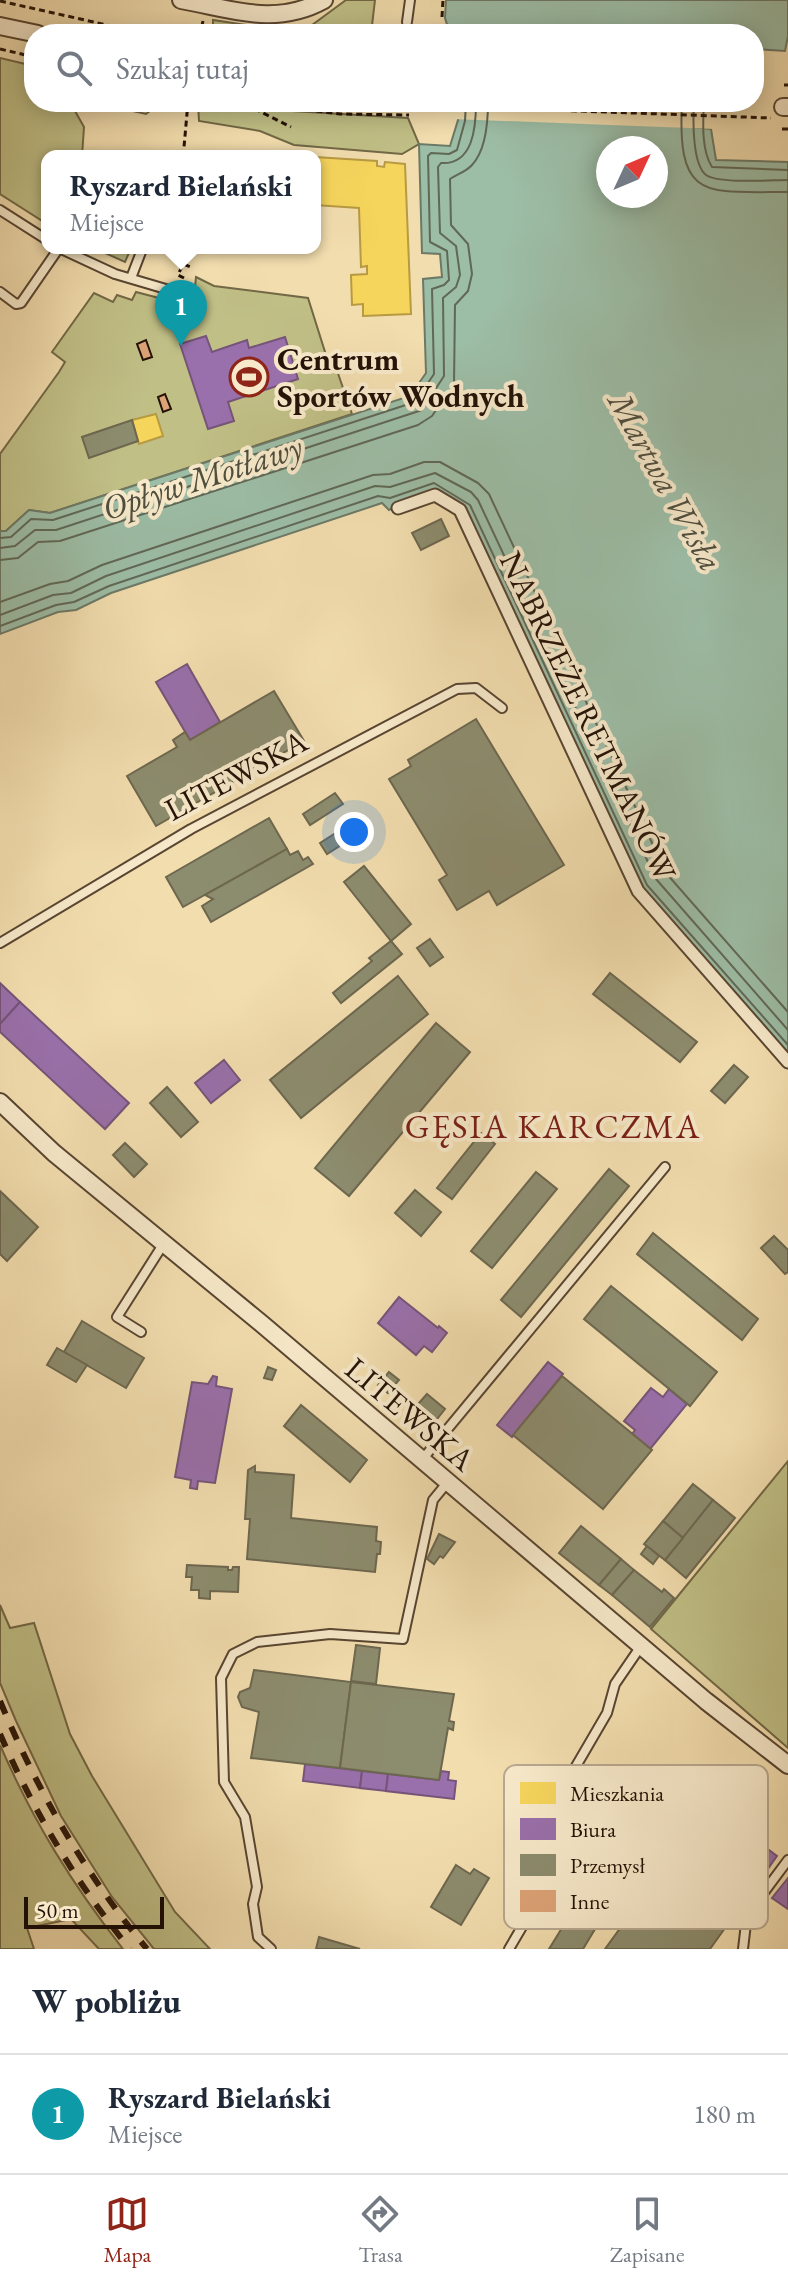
<!DOCTYPE html>
<html lang="pl">
<head>
<meta charset="utf-8">
<style>
	:root { --surface:#fff; --page:#f6f6f7; --text:#1f2937; --muted:#747a83; --line:#e0e1e3; --accent:#8f2418 }
	body { margin:0; font-family:"EB Garamond",serif; background:var(--page); color:var(--text) }
	.compass { position:absolute; left:596px; top:136px; width:72px; height:72px; border-radius:50%; background:var(--surface); box-shadow:0 4px 20px #0003; rotate:46deg }
	.scale { position:absolute; left:24px; bottom:20px; width:140px; box-sizing:border-box; padding-left:8px; border:4px solid #241207; border-top:0; font-size:22px; line-height:28px; white-space:nowrap; color:#241207; -webkit-text-stroke:6px #f7e9ca; paint-order:stroke }
	.you { position:absolute; left:354px; top:832px; width:28px; height:28px; margin:-20px; border:6px solid #fff; border-radius:50%; background:#1a73e8; box-shadow:0 0 0 12px #1a73e833 }
	.badge { display:grid; place-items:center; width:52px; height:52px; border-radius:50%; background:var(--accent); color:#fff; font-size:26px; font-weight:700 }
	.pin { position:absolute; translate:-50% -66px; filter:drop-shadow(0 2px 4px #0008) }
	.pin::after { content:''; position:absolute; top:42px; width:28px; height:24px; background:inherit; clip-path:polygon(0 0,100% 0,50% 100%) }
	.popup { position:absolute; left:41px; top:150px; width:280px; height:104px; box-sizing:border-box; display:grid; place-content:center; border-radius:16px; background:var(--surface); filter:drop-shadow(0 2px 6px #0005); font-size:26px; white-space:nowrap; color:var(--muted) }
	.popup b { font-size:30px; color:var(--text) }
	.popup::after { content:''; position:absolute; left:50%; top:100%; margin-left:-16px; border:16px solid transparent; border-top-color:var(--surface) }
	.list { margin:0; padding:0; list-style:none }
	h2 { display:flex; justify-content:space-between; align-items:center; height:104px; margin:0; padding:0 32px; font-size:34px }
	h2 small { font-size:26px; font-weight:400; color:var(--muted) }
	.list li { display:grid; grid-template-columns:52px 1fr auto; gap:24px; align-items:center; box-sizing:border-box; height:120px; padding:0 32px; border-top:2px solid var(--line) }
	.list b { display:block; font-size:30px; white-space:nowrap }
	.list p { margin:0; font-size:26px; white-space:nowrap; color:var(--muted) }
	.list em { font-size:26px; font-style:normal; color:var(--muted) }
	.icon { flex:none; width:44px; height:44px; fill:none; stroke:currentColor; stroke-width:2; stroke-linecap:round; stroke-linejoin:round }
	.map { position:relative; flex:none; width:788px; height:1949px; overflow:hidden }
	.search { position:absolute; background:var(--surface); box-shadow:0 4px 20px #0003; left:24px; right:24px; top:24px; height:88px; display:flex; align-items:center; gap:20px; box-sizing:border-box; padding:0 28px; border-radius:32px; color:var(--muted); font-size:30px }
	.sheet { height:224px; background:var(--surface) }
	nav { display:flex; justify-content:space-around; align-items:center; box-sizing:border-box; height:112px; border-top:2px solid var(--line); background:var(--surface); font-size:22px; color:var(--muted) }
	nav a { display:grid; justify-items:center; gap:4px }
	nav .on { color:var(--accent) }
	.map>svg:first-child { display:block }
</style>
</head>
<body>
<div class="map">
<svg width="788" height="1949" viewBox="0 0 788 1949">
	<rect width="100%" height="100%" fill="#f2ddae"/>
	<filter id="stains"><feTurbulence type="fractalNoise" baseFrequency=".0025" numOctaves="4"/><feColorMatrix values="0 0 0 0 .2 0 0 0 0 .09 0 0 0 0 .02 0 0 0 .5 -.17"/></filter>
	<radialGradient id="worn" r=".72"><stop offset=".6" stop-color="#630" stop-opacity="0"/><stop offset="1" stop-color="#630" stop-opacity=".3"/></radialGradient>
	<g fill="#c0bf86" stroke="#726846" stroke-width="2">
		<polygon points="346,0 375,0 371,34 213,34 213,20 266,28 312,25"/>
		<polygon points="0,58 34,66 34,102 79,102 75,111 84,127 82,156 47,156 47,224 0,194"/>
		<polygon points="92,102 162,102 146,114"/>
		<polygon points="198,103 224,107 408,118 419,144 402,154 294,145 260,131 199,121"/>
		<polygon points="94,248 131,248 125,262"/>
		<polygon points="196,277 214,286 308,298 326,355 333,359 352,414 50,513 29,510 6,531 0,531 0,454 59,372 65,362 52,352 94,293 113,302 117,295 132,300 136,292 193,307"/>
		<polygon points="788,1461 788,1748 651,1629"/>
		<polygon points="0,1605 10,1628 34,1623 70,1734 92,1776 175,1912 210,1949 154,1949 112,1897 61,1816 16,1721 0,1683"/>
		<path d="M0,1745C33,1821 72,1884 123,1949H99L71,1919L27,1928L34,1949H0Z"/>
	</g>
	<g fill="#9cbda6" stroke="#6c7966" stroke-width="2" fill-rule="evenodd">
		<polygon points="446,0 788,0 788,36 785,51 754,49 754,34 450,34 445,18"/>
		<path d="M458,102L711,129L716,160L788,162V1057L640,890L462,508L434,491L393,505V508L389,510L382,503L111,593L76,610L58,612L0,634V531H6L29,510L50,513L410,396L426,373L423,279L442,277L440,254L422,253L419,144L450,146L458,120ZM608,148H656V196H608Z"/>
	</g>
	<polygon fill="#f2ddae" points="454,102 716,102 715,129 453,119"/>
	<g fill="#f6d55c" stroke="#b79a42" stroke-width="2">
		<polygon points="237,151 251,152 251,156 237,156"/>
		<polygon points="259,153 305,156 259,156"/>
		<polygon points="315,157 377,161 377,166 384,167 385,162 405,164 411,314 363,316 363,304 352,305 351,275 367,274 367,266 361,267 359,208 315,205 315,210"/>
		<polygon points="156,414 163,436 139,444 132,420"/>
	</g>
	<g fill="#9970ab" stroke="#76547a" stroke-width="2">
		<polygon points="206,336 212,352 247,340 249,348 285,337 298,379 228,402 234,421 208,429 180,344"/>
		<polygon points="187,664 220,722 190,740 156,682"/>
		<polygon points="0,983 20,1002 0,1024"/>
		<polygon points="20,1002 129,1103 105,1129 0,1032 0,1024"/>
		<polygon points="224,1060 240,1080 211,1103 195,1083"/>
		<polygon points="399,1297 438,1328 439,1326 447,1333 432,1352 424,1346 416,1355 378,1323"/>
		<polygon points="548,1362 563,1374 512,1437 497,1425"/>
		<polygon points="213,1376 217,1377 216,1386 232,1389 215,1483 198,1481 197,1489 190,1488 191,1480 175,1477 192,1382 208,1384"/>
		<polygon points="651,1388 663,1397 669,1389 687,1404 650,1449 632,1434 635,1430 624,1421"/>
		<polygon points="305,1764 362,1771 360,1788 303,1781"/>
		<polygon points="362,1771 388,1774 386,1791 360,1788"/>
		<polygon points="441,1771 449,1772 448,1780 456,1781 454,1799 386,1791 388,1774 439,1780"/>
		<polygon points="710,1806 777,1856 760,1880 692,1830"/>
		<polygon points="788,1878 788,1909 772,1898"/>
	</g>
	<g fill="#8c8c6e" stroke="#6d674f" stroke-width="2">
		<polygon points="132,420 138,441 89,458 82,437"/>
		<polygon points="441,519 449,536 421,550 412,533"/>
		<polygon points="274,691 304,741 156,826 127,776 177,747 173,740 185,732 190,740"/>
		<polygon points="476,719 564,865 497,905 489,891 457,910 439,880 447,875 389,779 411,766 408,760"/>
		<polygon points="335,793 343,804 310,825 303,814"/>
		<polygon points="269,818 287,849 183,907 166,877"/>
		<polygon points="353,822 360,833 327,854 320,843"/>
		<polygon points="287,849 290,855 298,851 303,860 308,857 313,864 211,922 202,906 213,899 205,895"/>
		<polygon points="364,866 411,924 391,941 344,882"/>
		<polygon points="430,939 443,957 430,966 417,948"/>
		<polygon points="391,941 402,954 341,1003 333,993 372,961 369,958"/>
		<polygon points="610,973 697,1042 680,1062 593,994"/>
		<polygon points="398,976 428,1014 301,1118 270,1080"/>
		<polygon points="436,1023 470,1052 349,1196 315,1168"/>
		<polygon points="734,1065 748,1077 725,1103 711,1091"/>
		<polygon points="167,1087 198,1122 181,1137 150,1103"/>
		<polygon points="481,1133 495,1144 452,1199 437,1188"/>
		<polygon points="125,1143 147,1164 134,1177 113,1155"/>
		<polygon points="609,1169 629,1186 521,1317 501,1300"/>
		<polygon points="536,1172 557,1189 492,1268 471,1251"/>
		<polygon points="415,1190 441,1212 421,1236 395,1213"/>
		<polygon points="0,1191 38,1227 7,1261 0,1254"/>
		<polygon points="653,1233 758,1319 742,1340 637,1254"/>
		<polygon points="774,1236 788,1250 788,1272 785,1274 761,1248"/>
		<polygon points="611,1286 717,1372 690,1406 584,1319"/>
		<polygon points="82,1321 144,1358 126,1388 64,1352"/>
		<polygon points="57,1348 87,1365 76,1382 47,1365"/>
		<polygon points="268,1367 276,1370 272,1380 264,1378"/>
		<polygon points="389,1372 399,1380 388,1393 378,1385"/>
		<polygon points="562,1376 652,1450 603,1509 513,1435"/>
		<polygon points="427,1394 445,1409 430,1428 411,1412"/>
		<polygon points="301,1405 367,1460 350,1482 284,1426"/>
		<polygon points="255,1466 255,1472 294,1475 291,1518 377,1527 376,1541 381,1542 380,1554 377,1554 375,1572 247,1559 250,1519 245,1519 248,1470"/>
		<polygon points="693,1484 713,1500 683,1538 663,1521"/>
		<polygon points="713,1500 735,1518 686,1578 665,1560"/>
		<polygon points="663,1521 683,1538 665,1560 644,1544"/>
		<polygon points="581,1526 621,1559 599,1585 559,1553"/>
		<polygon points="439,1534 455,1542 443,1558 440,1556 434,1564 427,1559"/>
		<polygon points="647,1546 659,1556 653,1564 641,1554"/>
		<polygon points="621,1559 634,1570 612,1595 599,1585"/>
		<polygon points="187,1565 228,1567 228,1570 232,1570 233,1567 239,1567 238,1592 210,1591 210,1599 199,1598 199,1590 191,1590 192,1577 186,1577"/>
		<polygon points="634,1570 662,1592 664,1589 674,1598 650,1627 612,1595"/>
		<polygon points="356,1645 380,1648 376,1684 351,1681"/>
		<polygon points="254,1670 351,1682 340,1768 251,1758 259,1712 242,1707 238,1697 240,1692 250,1688"/>
		<polygon points="351,1682 454,1694 449,1721 454,1722 453,1730 448,1728 439,1780 340,1768"/>
		<polygon points="694,1771 708,1781 685,1813 671,1802"/>
		<polygon points="672,1857 740,1907 710,1949 605,1949"/>
		<polygon points="604,1860 626,1874 619,1885 627,1890 619,1905 588,1886"/>
		<polygon points="456,1865 470,1874 474,1869 489,1878 461,1925 431,1907"/>
		<polygon points="588,1886 612,1901 583,1949 549,1949"/>
		<polygon points="319,1937 360,1949 316,1949"/>
	</g>
	<g fill="none" stroke-linecap="round" stroke-linejoin="round">
		<g stroke="#606856" stroke-width="2">
			<path d="M682,102C677,201 704,192 788,192"/>
			<path d="M694,102C693,119 692,164 706,175C719,184 771,180 788,180"/>
			<path d="M704,102C703,121 701,150 712,167L788,170"/>
			<polyline points="0,538 11,537 31,519 53,520 415,402 434,374 432,289 444,285 449,280 447,251 430,242 428,156 431,153 449,154 457,150 465,121 466,102"/>
			<path d="M0,548L15,546L35,530H56L422,410L444,376L443,298L456,287L460,275L456,246L440,233L438,167L441,163C473,165 476,128 476,102"/>
			<path d="M0,560L18,558L38,542L60,541L418,425L432,416L454,384L455,305L468,291L472,274L468,244L451,225L450,179C457,174 466,172 472,165C486,150 488,122 488,102"/>
			<polyline points="0,602 50,584 68,581 102,565 373,475 390,474 424,462 440,462 478,483 489,494 666,873 788,1012"/>
			<polyline points="0,615 53,595 71,593 106,576 375,486 390,487 435,473 471,492 478,500 656,879 788,1030"/>
			<polyline points="0,626 56,605 74,602 109,586 378,496 390,498 434,483 470,505 647,885 788,1045"/>
		</g>
	</g>
	<g fill="#dca377" stroke="#241207" stroke-width="2">
		<polygon points="146,340 152,357 143,360 137,344"/>
		<polygon points="165,394 171,409 163,412 158,397"/>
	</g>
	<g fill="none" stroke-linecap="round" stroke-linejoin="round">
		<g stroke="#584531" stroke-width="12">
			<g id="service">
				<polyline points="407,22 410,0"/>
				<polyline points="0,210 47,240"/>
				<polyline points="131,278 141,252"/>
				<polyline points="0,292 16,304 21,303 59,248 115,274 176,292"/>
				<polyline points="0,943 191,829 457,689 476,688 502,708"/>
				<polyline points="141,1332 117,1317 164,1243"/>
				<polyline points="421,1461 665,1167"/>
				<polyline points="271,1949 258,1937 253,1904 257,1887 245,1817 224,1782 221,1678 233,1654 257,1642 330,1634 403,1639 433,1500 447,1483"/>
				<polyline points="509,1949 563,1857 533,1840 607,1713 615,1684 641,1646"/>
				<polyline points="743,1949 747,1915 788,1860"/>
			</g>
		</g>
		<g stroke="#584531" stroke-width="15">
			<polyline id="pedestrian" points="398,508 435,495 460,510 638,891 788,1062"/>
		</g>
		<g stroke="#584531" stroke-width="20">
			<g id="minor">
				<path d="M181,0C232,9 275,27 324,0"/>
				<polyline points="0,26 38,34"/>
				<polyline points="783,107 788,107"/>
				<polyline points="0,1102 54,1153 262,1324 706,1701 788,1765"/>
			</g>
		</g>
		<g stroke="#241207" stroke-width="3" stroke-dasharray="6 4" stroke-linecap="butt">
			<polyline points="0,1 147,34"/>
			<polyline points="442,17 443,0"/>
			<polyline points="200,34 203,21"/>
			<polyline points="0,49 34,57"/>
			<polyline points="784,85 788,85"/>
			<polyline points="247,102 340,114 409,115"/>
			<polyline points="331,102 771,118"/>
			<polyline points="260,106 259,111 291,127"/>
			<polyline points="782,129 788,129"/>
			<polyline points="181,156 184,147 188,102"/>
			<polyline points="184,278 178,275 183,264 191,267"/>
		</g>
		<use href="#service" stroke="#f7e9ca" stroke-width="8"/>
		<use href="#pedestrian" stroke="#f7e9ca" stroke-width="11"/>
		<use href="#minor" stroke="#f7e9ca" stroke-width="16"/>
		<g stroke="#241207" stroke-width="6" stroke-dasharray="14 14" stroke-linecap="butt">
			<path d="M0,1701C38,1792 85,1874 147,1949"/>
			<path d="M0,1734C34,1812 76,1883 130,1949"/>
		</g>
	</g>
	<defs>
		<g id="stadium-ring" transform="scale(2)"><circle r="9.5" fill="#f7e9ca" stroke="#8f2418" stroke-width="1.5"/><path d="M0-5a6.5 5 0 1 0 0 10a6.5 5 0 1 0 0-10ZM-3.5-1.8h7v3.6h-7Z" fill="#8f2418"/></g>
	</defs>
	<g fill-rule="evenodd">
		<use href="#stadium-ring" x="249" y="377"/>
	</g>
	<g text-anchor="middle" stroke-width="8" stroke-linejoin="round" paint-order="stroke">
		<g font-size="32" font-weight="bold" fill="#241207" stroke="#f7e9ca" text-anchor="start">
			<text x="277" y="370">Centrum<tspan x="277" dy="37">Sportów Wodnych</tspan></text>
		</g>
		<g font-size="32" fill="#241207" stroke="#f7e9ca">
			<text transform="translate(588 716) rotate(64)" y="11">NABRZEŻE RETMANÓW</text>
			<text transform="translate(236 775) rotate(-28)" y="11">LITEWSKA</text>
			<text transform="translate(410 1414) rotate(40)" y="11">LITEWSKA</text>
		</g>
		<g font-size="34" font-style="italic" fill="#4e4e3f" stroke="#f7e9ca">
			<text transform="translate(202 477) rotate(-18)" y="12">Opływ Motławy</text>
			<text transform="translate(666 481) rotate(61)" y="12">Martwa Wisła</text>
		</g>
		<g font-size="34" letter-spacing="2" fill="#7a1f14" stroke="#f7e9ca">
			<text x="553" y="1138">GĘSIA KARCZMA</text>
		</g>
	</g>
	<rect x="504" y="1765" width="264" height="164" rx="12" fill="#f7e9ca" stroke="#b8a890" stroke-width="2"/>
	<rect x="520" y="1782" width="36" height="22" fill="#f6d55c"/>
	<rect x="520" y="1818" width="36" height="22" fill="#9970ab"/>
	<rect x="520" y="1854" width="36" height="22" fill="#8c8c6e"/>
	<rect x="520" y="1890" width="36" height="22" fill="#dca377"/>
	<g font-size="22" fill="#241207">
		<text x="570" y="1801">Mieszkania</text>
		<text x="570" y="1837">Biura</text>
		<text x="570" y="1873">Przemysł</text>
		<text x="570" y="1909">Inne</text>
	</g>
	<rect width="100%" height="100%" filter="url(#stains)"/>
	<rect width="100%" height="100%" fill="url(#worn)"/>
</svg>
<svg class="compass" viewBox="-18 -18 36 36"><path d="M0-13l5 13h-10z" fill="#e53935"/><path d="M0 13l5-13h-10z" fill="#747a83"/></svg>
<div class="scale">50 m</div>
<div class="you"></div>
<div class="pin badge" style="left:181px;top:346px;background:#0f9aa8">1</div>
<div class="popup"><b>Ryszard Bielański</b>Miejsce</div>
<div class="search"><svg class="icon" aria-label="search" viewBox="0 0 24 24"><circle cx="10" cy="10" r="6"/><path d="M15 15l6 6"/></svg>Szukaj tutaj</div>
</div>
<section class="sheet">
<h2>W pobliżu<small></small></h2>
<ul class="list">
<li><span class="badge" style="background:#0f9aa8">1</span><div><b>Ryszard Bielański</b><p>Miejsce</p></div><em>180 m</em></li>
</ul>
</section>
<nav>
<a class="on"><svg class="icon" aria-label="map" viewBox="0 0 24 24"><path d="M3 6l6-2 6 2 6-2v14l-6 2-6-2-6 2zM9 4v14M15 6v14"/></svg>Mapa</a>
<a><svg class="icon" aria-label="directions" viewBox="0 0 24 24"><path d="M12 3l9 9-9 9-9-9zM9 14v-3h6M13 9l2 2-2 2"/></svg>Trasa</a>
<a><svg class="icon" aria-label="saved" viewBox="0 0 24 24"><path d="M7 4h10v16l-5-4-5 4z"/></svg>Zapisane</a>
</nav>
</body>
</html>
